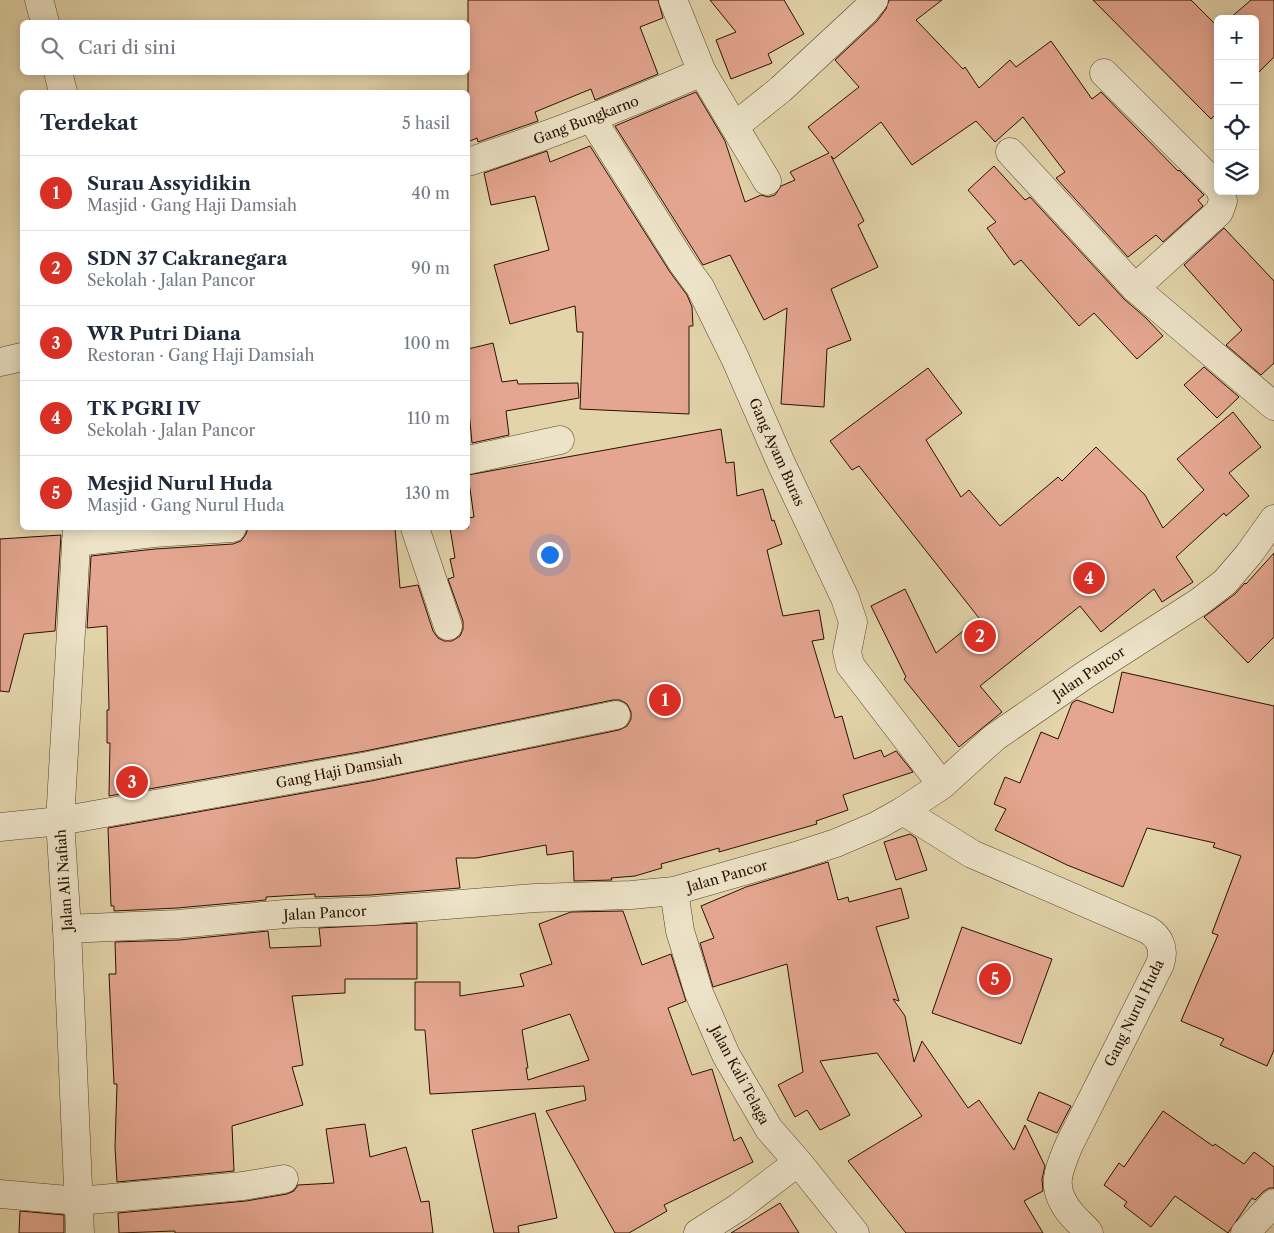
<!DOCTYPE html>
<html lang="id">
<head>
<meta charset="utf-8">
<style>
	:root { --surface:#fff; --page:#f6f6f7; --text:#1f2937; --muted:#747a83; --line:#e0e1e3; --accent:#d93025 }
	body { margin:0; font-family:"Libre Caslon Text",serif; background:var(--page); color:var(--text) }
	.controls { position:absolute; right:15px; top:15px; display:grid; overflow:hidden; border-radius:8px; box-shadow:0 2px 12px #0003 }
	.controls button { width:45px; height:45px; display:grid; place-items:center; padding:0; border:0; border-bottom:1px solid var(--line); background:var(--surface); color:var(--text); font:25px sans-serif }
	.you { position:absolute; left:549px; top:554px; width:18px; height:18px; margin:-12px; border:4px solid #fff; border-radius:50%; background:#1a73e8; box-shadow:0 0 0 8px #1a73e833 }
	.badge { display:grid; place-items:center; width:32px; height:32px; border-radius:50%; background:var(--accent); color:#fff; font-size:16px; font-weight:700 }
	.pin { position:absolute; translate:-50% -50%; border:2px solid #fff; box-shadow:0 1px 5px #0006 }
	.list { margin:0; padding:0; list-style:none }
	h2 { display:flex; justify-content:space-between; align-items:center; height:65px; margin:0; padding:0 20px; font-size:21px }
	h2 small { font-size:16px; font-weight:400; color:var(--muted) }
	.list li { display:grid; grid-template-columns:32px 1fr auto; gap:15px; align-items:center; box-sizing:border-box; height:75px; padding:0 20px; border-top:1px solid var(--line) }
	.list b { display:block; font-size:19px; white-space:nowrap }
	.list p { margin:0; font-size:16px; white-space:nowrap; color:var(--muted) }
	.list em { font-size:16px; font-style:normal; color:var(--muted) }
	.icon { flex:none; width:28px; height:28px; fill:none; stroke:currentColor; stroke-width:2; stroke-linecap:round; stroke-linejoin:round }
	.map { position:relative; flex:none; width:1274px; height:1233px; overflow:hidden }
	.search { position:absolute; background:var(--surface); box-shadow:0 2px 12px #0003; left:20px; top:20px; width:450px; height:55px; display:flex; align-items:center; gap:12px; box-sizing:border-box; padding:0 18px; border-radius:8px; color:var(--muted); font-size:19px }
	.panel { position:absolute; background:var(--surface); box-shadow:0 2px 12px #0003; left:20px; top:90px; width:450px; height:440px; border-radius:8px }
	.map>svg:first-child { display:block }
</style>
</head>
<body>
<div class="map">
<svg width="1274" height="1233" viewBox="0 0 1274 1233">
	<rect width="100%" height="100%" fill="#e3d4aa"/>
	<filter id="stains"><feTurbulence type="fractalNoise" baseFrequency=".004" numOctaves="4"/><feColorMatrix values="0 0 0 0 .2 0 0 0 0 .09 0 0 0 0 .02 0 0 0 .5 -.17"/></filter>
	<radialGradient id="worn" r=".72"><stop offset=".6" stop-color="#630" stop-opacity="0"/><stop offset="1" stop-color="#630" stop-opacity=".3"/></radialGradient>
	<g fill="#e4a690" stroke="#291000" fill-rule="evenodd">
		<polygon points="468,0 658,0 663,18 640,27 658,74 595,100 591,89 535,112 538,121 478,142 477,138 468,142"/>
		<polygon points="710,0 784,0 804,34 768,54 772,63 731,79 716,40 736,32"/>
		<polygon points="889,0 942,0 916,20 963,69 965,67 979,88 1010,60 1016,67 1051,41 1092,99 1101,92 1178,171 1179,170 1204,195 1198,200 1203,206 1163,242 1156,235 1128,257 1056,178 1065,172 1023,117 995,142 976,121 912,165 881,122 834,159 831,156 864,221 858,225 878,267 831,289 851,340 827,349 824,407 781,404 787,308 764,320 730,255 703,265 615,126 696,92 725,141 745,202 761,195 768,197 775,195 781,186 795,180 790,172 829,153 808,127 859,87 835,60 877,21 886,9"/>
		<polygon points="1093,0 1191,0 1218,27 1218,112 1211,119"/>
		<polygon points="1251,0 1274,0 1274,57 1255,76 1255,19 1229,19"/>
		<polygon points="590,146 670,272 687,295 692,307 693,326 689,326 689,414 580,409 583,332 577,332 575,306 510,324 494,265 549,250 535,196 491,205 484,173 547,151 550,162"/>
		<polygon points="994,166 1025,200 1030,197 1124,299 1146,318 1163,336 1137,359 1094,313 1079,326 1021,260 1014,265 987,228 996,222 968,190"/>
		<polygon points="1224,228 1274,281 1274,363 1261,375 1226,345 1242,330 1184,265"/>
		<polygon points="493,343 502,382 517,380 518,384 578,383 579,398 506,411 509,435 472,443 468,401 468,349"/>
		<polygon points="1204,367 1239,397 1217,418 1184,385"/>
		<polygon points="928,368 962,413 926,440 961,497 969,490 1000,526 1058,477 1062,481 1096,447 1145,495 1163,528 1204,490 1177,459 1233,412 1261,447 1229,473 1249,496 1226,516 1224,513 1176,557 1193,582 1162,602 1154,589 1101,632 1080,606 980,686 1002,712 959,747 904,679 906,677 871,606 905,589 936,653 979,618 859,466 852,470 830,441"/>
		<polygon points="721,429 726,463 734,462 737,496 763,489 772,521 774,520 782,544 767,550 783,616 819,610 824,639 812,641 835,718 842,716 854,759 881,750 884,757 896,751 913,772 843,795 848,810 816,821 817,824 719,852 719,848 661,864 662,868 635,876 611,878 612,880 574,881 573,851 547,855 546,845 476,858 456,858 460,888 371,895 315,897 315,894 266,897 266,900 177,908 114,911 114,906 111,906 108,828 371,781 619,730 627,726 631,719 631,712 627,704 620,700 613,700 365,751 109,796 110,743 107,743 107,710 109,710 107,626 87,628 91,556 155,549 233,544 241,541 246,534 248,528 395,528 400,588 418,585 433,631 438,638 444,641 452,641 460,636 463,629 463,621 448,579 454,577 450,559 455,558 450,528 468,528 468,518 474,517 468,475"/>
		<polygon points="61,535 55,631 24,634 9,692 0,691 0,539"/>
		<polygon points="1274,553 1274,637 1248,663 1204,617 1235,594 1245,583 1246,584"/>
		<polygon points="1122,672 1274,706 1274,1050 1267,1066 1220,1045 1224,1039 1181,1021 1218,935 1212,933 1241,856 1213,847 1215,843 1147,828 1123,887 1067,865 995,830 1006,809 994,804 1005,777 1020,783 1041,732 1058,739 1072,703 1077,700 1113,713"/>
		<polygon points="910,834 916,838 927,870 896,880 884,842"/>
		<polygon points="828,862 838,900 848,897 849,902 901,888 909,918 876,927 899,1001 893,999 905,1016 914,1062 922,1041 968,1108 979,1100 1014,1150 1025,1125 1045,1166 1042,1179 1043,1191 1024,1201 1043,1233 906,1233 848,1161 922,1116 877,1053 820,1061 850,1115 820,1130 807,1110 795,1117 778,1085 803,1072 787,964 713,987 700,943 714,938 701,906 746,887"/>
		<path d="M623,911L642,965L671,954L686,1001L668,1008L692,1075L712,1069L734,1141L741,1137L753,1162L664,1205L667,1211L629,1233H615L546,1111L586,1100L584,1086L430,1094L425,1030H415V982H460V996L524,986L520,974L552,964L539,924L571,912ZM570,1014L589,1060L528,1080L526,1068H528L522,1030Z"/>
		<polygon points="417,923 417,979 345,979 345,993 292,996 303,1065 292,1067 303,1105 232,1126 234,1171 117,1182 115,1147 117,1084 114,1084 109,974 116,974 115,942 179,940 268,931 270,948 321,946 319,928"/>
		<polygon points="962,927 1052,959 1021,1044 932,1013"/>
		<polygon points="1039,1092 1071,1106 1057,1133 1027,1120"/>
		<polygon points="1163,1111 1213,1146 1215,1144 1244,1164 1254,1152 1274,1167 1274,1188 1269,1188 1263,1192 1255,1200 1252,1198 1228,1233 1175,1196 1151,1227 1124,1206 1127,1202 1104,1185 1119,1163 1124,1167"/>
		<polygon points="535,1113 557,1218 518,1226 519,1233 494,1233 472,1130"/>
		<polygon points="365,1124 370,1157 406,1147 421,1202 429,1201 433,1233 175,1233 175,1231 119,1233 118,1213 246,1201 287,1194 294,1191 298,1185 334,1183 326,1129"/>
		<polygon points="780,1203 799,1233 731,1233"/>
		<polygon points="20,1211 64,1215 64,1233 19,1233"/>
	</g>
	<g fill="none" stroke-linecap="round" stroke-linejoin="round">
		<g stroke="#58412a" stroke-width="29">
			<g id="minor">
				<polyline points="39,0 45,22"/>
				<polyline points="673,0 702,72 767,181"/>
				<polyline points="58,72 63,92"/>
				<polyline points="1104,73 1218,187"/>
				<polyline points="592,119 683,264 700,287 735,358 781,463 845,598 853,622 847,652 850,665 942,785"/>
				<polyline points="735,126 781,89 865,11 874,0"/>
				<polyline points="1010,152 1135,288 1274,406"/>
				<path d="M468,162C548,136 625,106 702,72"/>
				<polyline points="1135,288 1219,212 1223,201 1221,191"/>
				<polyline points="0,362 22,357"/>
				<polyline points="468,460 560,440"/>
				<polyline points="77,528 60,821 67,929 80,1233"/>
				<polyline points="415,528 448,626"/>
				<polyline points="76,542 154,533 232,528"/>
				<path d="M903,811L972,854L1148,930C1160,937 1165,950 1160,964L1069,1145C1057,1174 1050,1189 1072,1215C1078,1222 1084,1226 1089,1233"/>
				<polyline points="0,827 60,821 368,766 616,715"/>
				<polyline points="674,891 680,931 699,993 726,1055 769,1129 798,1162 855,1233"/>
				<polyline points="67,929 178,924 285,914 372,911 535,898 631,895 674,891 796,856 836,843 878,825 903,811 942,785 995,737 1085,675 1199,602 1225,582 1249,554 1274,519"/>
				<polyline points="0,1194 79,1201 243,1186 284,1179"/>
				<polyline points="698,1233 739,1207 798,1162"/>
				<polyline points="1245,1233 1274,1203"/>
			</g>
		</g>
		<use href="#minor" stroke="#ede3c8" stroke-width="28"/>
	</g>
	<g text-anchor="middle" stroke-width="4" stroke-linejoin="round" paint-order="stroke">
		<g font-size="14" fill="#291000" stroke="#ede3c8">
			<text transform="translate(586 120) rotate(-21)" y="5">Gang Bungkarno</text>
			<text transform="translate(777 452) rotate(66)" y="5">Gang Ayam Buras</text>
			<text transform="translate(1089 673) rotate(-34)" y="5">Jalan Pancor</text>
			<text transform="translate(339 771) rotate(-11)" y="5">Gang Haji Damsiah</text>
			<text transform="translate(727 876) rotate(-16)" y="5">Jalan Pancor</text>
			<text transform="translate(64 880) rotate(-94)" y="5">Jalan Ali Nafiah</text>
			<text transform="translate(325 913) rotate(-3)" y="5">Jalan Pancor</text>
			<text transform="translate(1134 1013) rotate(-64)" y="5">Gang Nurul Huda</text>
			<text transform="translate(740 1075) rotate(62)" y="5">Jalan Kali Telaga</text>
		</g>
	</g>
	<rect width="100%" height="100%" filter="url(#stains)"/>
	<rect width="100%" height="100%" fill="url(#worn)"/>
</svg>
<div class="controls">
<button>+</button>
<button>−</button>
<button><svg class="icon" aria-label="locate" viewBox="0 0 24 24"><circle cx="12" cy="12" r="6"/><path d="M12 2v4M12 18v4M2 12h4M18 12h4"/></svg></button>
<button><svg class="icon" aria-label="layers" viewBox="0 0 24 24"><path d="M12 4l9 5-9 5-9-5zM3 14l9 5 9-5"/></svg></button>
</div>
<div class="you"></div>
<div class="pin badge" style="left:665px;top:700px">1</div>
<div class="pin badge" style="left:980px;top:636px">2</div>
<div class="pin badge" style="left:132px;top:782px">3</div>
<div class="pin badge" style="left:1089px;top:578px">4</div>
<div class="pin badge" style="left:995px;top:979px">5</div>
<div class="search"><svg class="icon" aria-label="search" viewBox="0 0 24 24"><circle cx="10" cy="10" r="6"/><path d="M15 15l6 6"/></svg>Cari di sini</div>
<section class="panel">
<h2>Terdekat<small>5 hasil</small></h2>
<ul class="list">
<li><span class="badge">1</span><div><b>Surau Assyidikin</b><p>Masjid · Gang Haji Damsiah</p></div><em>40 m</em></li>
<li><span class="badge">2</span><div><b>SDN 37 Cakranegara</b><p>Sekolah · Jalan Pancor</p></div><em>90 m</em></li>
<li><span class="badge">3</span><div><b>WR Putri Diana</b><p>Restoran · Gang Haji Damsiah</p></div><em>100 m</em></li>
<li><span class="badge">4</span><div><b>TK PGRI IV</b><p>Sekolah · Jalan Pancor</p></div><em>110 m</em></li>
<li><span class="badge">5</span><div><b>Mesjid Nurul Huda</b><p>Masjid · Gang Nurul Huda</p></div><em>130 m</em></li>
</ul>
</section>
</div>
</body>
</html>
